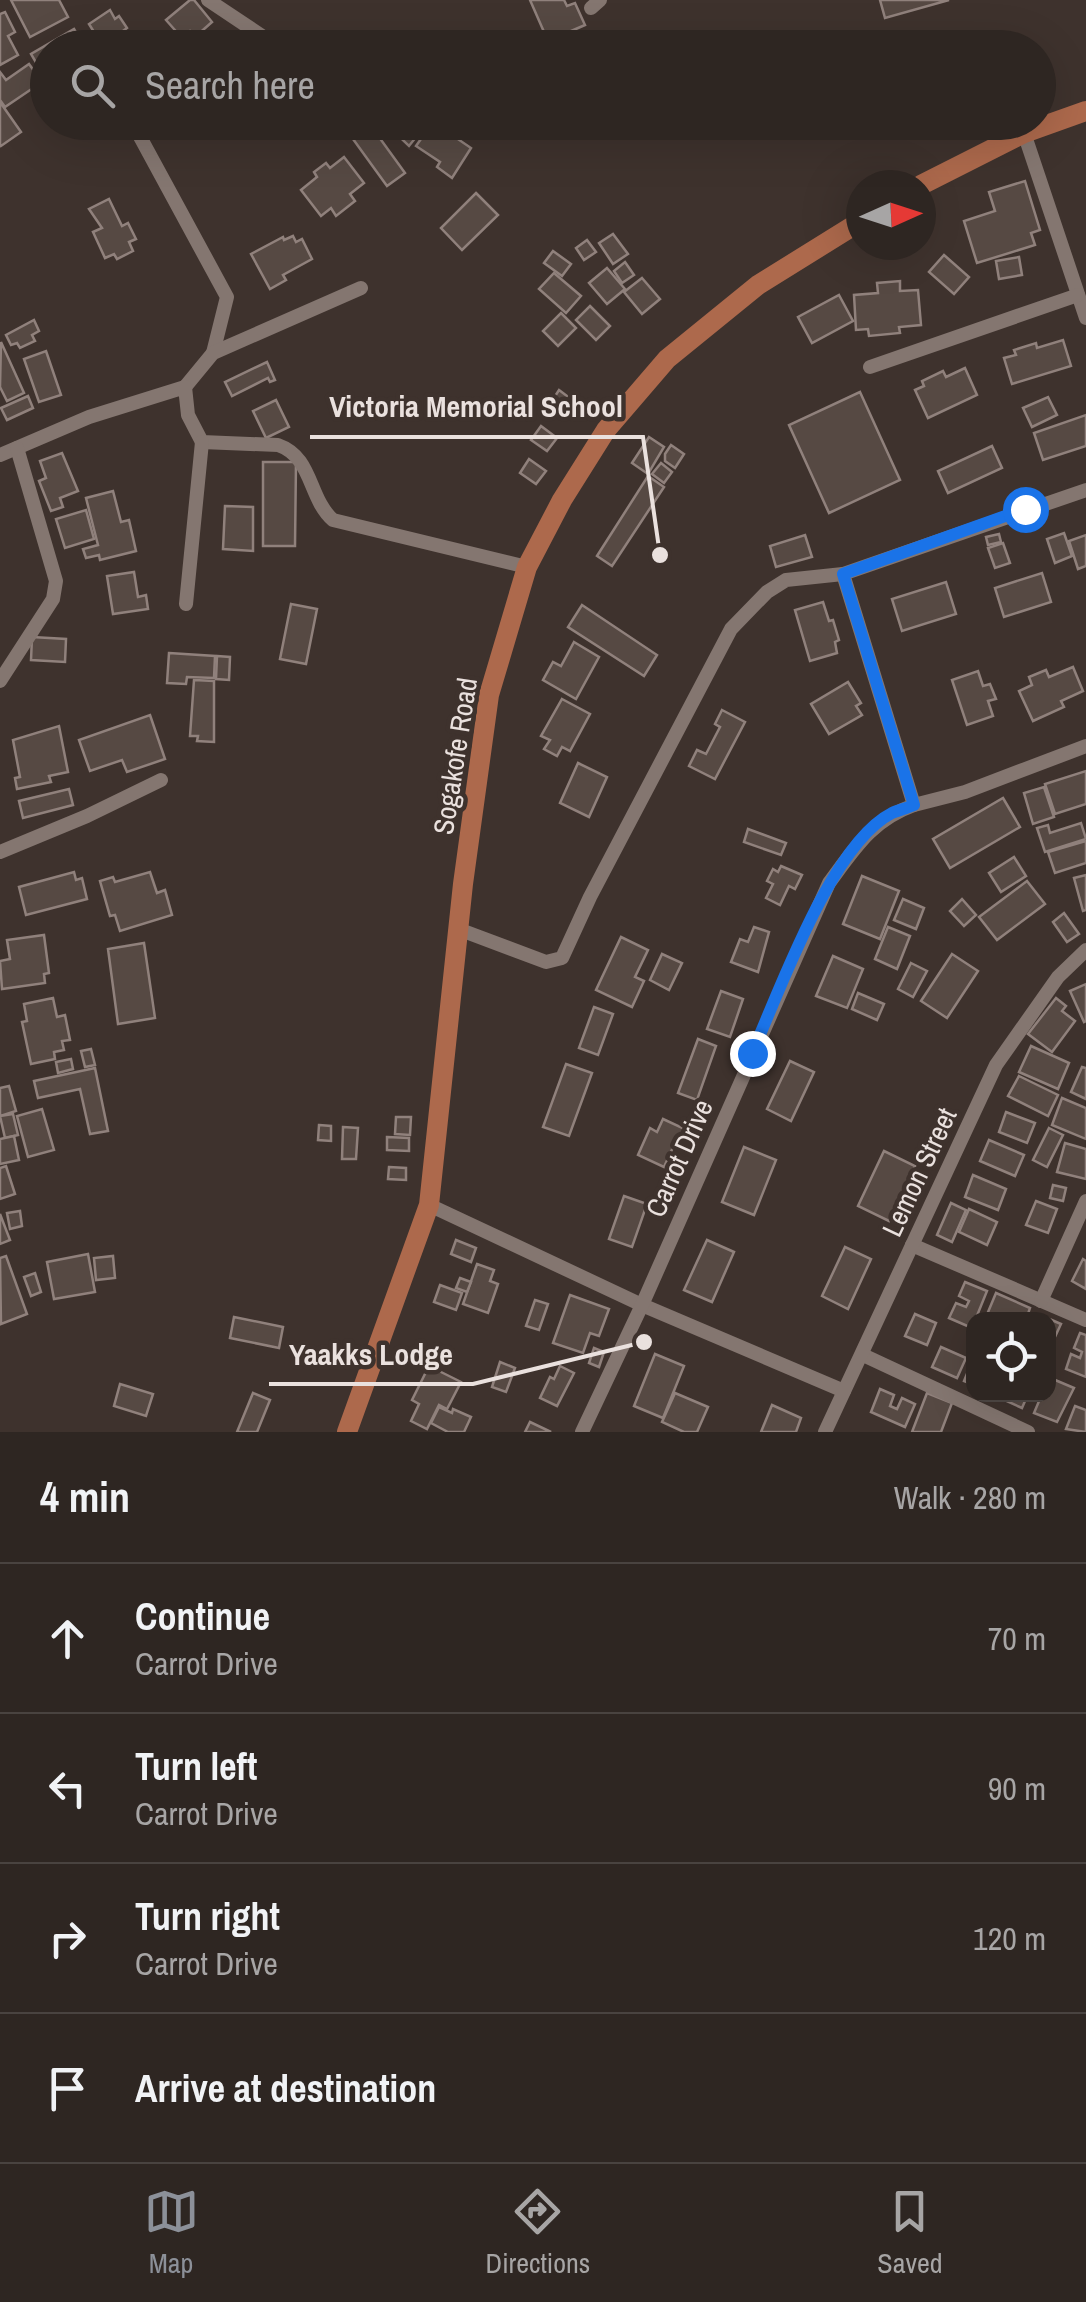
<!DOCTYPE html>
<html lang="en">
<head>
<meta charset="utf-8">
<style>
	:root { --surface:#2e2622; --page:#3a322f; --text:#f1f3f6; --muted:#a7a5a5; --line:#494340; --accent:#8c9099 }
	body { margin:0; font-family:"Archivo Narrow",sans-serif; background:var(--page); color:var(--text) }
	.controls { position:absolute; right:30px; bottom:30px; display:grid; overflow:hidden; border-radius:20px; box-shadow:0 10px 40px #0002 }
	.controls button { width:90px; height:90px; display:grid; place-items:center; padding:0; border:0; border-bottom:2px solid var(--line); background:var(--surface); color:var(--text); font:50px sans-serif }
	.compass { position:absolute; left:846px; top:170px; width:90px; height:90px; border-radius:50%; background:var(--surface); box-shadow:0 10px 40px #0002; rotate:87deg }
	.stop { position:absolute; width:30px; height:30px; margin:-22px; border:8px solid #1a73e8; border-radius:50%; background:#fff }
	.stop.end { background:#1a73e8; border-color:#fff; box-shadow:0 2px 10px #0008 }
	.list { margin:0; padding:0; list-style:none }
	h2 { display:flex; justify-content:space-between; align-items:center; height:130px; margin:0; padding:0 40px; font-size:42px }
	h2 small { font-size:32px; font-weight:400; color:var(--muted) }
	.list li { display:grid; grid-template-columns:65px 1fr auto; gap:30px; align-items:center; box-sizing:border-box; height:150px; padding:0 40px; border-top:2px solid var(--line) }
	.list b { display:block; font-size:38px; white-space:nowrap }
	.list p { margin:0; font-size:32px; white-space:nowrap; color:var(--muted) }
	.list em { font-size:32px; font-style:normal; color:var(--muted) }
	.icon { flex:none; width:55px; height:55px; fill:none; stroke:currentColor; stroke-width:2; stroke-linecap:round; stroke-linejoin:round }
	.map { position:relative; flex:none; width:1086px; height:1432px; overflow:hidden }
	.search { position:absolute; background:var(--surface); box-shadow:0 10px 40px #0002; left:30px; right:30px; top:30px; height:110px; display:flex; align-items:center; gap:25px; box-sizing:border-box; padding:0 35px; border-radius:55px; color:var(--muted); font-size:38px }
	.sheet { height:730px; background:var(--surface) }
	nav { display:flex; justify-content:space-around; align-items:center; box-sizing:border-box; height:140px; border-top:2px solid var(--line); background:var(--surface); font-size:28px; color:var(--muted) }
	nav a { display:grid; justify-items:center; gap:5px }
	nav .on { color:var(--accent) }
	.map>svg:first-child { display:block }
</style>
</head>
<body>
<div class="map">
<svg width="1086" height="1432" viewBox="0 0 1086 1432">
	<rect width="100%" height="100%" fill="#3e322d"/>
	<g fill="#564943" stroke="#90817c" stroke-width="2.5">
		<polygon points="11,0 59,0 68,17 30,37"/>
		<polygon points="190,0 194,0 212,22 195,37 190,31 182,38 166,20"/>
		<polygon points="530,0 564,0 567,6 575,3 585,25 548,41"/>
		<polygon points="880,0 949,0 885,18"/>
		<polygon points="110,10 115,19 119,16 127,28 123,31 131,48 104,48 89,24"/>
		<polygon points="5,12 15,32 8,36 18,55 0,65 0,14"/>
		<polygon points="74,29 85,48 48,48 48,76 45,78 31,54"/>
		<polygon points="29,64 42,82 5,107 0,100 0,72 6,80"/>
		<polygon points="0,102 21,132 1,146 0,144"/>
		<polygon points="166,122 201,122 175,138"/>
		<polygon points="384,122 428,122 409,146"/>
		<polygon points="433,122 471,148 452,178 437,167 440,162 416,146"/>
		<polygon points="371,126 405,173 387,186 353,139"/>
		<polygon points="344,157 364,183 350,194 355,201 336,216 331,208 321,216 301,190 317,177 314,172 326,163 330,168"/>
		<polygon points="1025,181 1040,230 1031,233 1035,245 977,263 964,221 995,211 989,192"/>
		<polygon points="476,193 498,215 462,250 441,228"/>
		<polygon points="109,199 122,226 128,223 136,239 129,242 133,251 117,259 114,254 105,258 93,232 102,228 89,209"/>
		<polygon points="613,234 628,254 613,264 599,243"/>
		<polygon points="293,236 296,242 302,239 312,259 283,275 286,280 270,289 251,254 283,237 284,240"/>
		<polygon points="587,240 596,252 584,260 576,248"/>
		<polygon points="553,251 571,264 562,276 544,263"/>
		<polygon points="944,255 969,277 954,294 929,272"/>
		<polygon points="1019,257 1022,275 999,279 996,261"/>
		<polygon points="625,262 634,275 622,283 614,271"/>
		<polygon points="607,268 625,289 607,304 589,283"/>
		<polygon points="554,273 581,296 566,313 539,289"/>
		<polygon points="642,278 660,299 642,314 624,292"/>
		<polygon points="900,281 900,291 918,290 921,325 899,327 900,333 869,336 868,329 856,330 854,295 878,293 877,283"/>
		<polygon points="839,295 853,321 812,343 798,317"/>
		<polygon points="590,306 610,326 596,340 576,320"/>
		<polygon points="561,313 576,328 558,346 543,331"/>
		<polygon points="34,320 39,331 32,335 35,341 20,348 17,343 11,345 6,335"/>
		<polygon points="1063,340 1071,366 1012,384 1004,358 1016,355 1014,350 1036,343 1037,348"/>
		<polygon points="1,342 24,393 7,401 0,387"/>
		<polygon points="46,351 61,395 39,402 24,359"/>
		<polygon points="267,362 275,380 270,382 268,378 232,396 225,382"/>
		<polygon points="965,368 977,395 928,418 915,390 924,386 922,381 943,371 946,377"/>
		<polygon points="559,390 575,402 566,416 550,404"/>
		<polygon points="860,392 900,480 829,513 789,425"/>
		<polygon points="28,396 33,408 7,420 1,408"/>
		<polygon points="1048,397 1057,415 1032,427 1023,408"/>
		<polygon points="276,400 289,427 266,438 253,411"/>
		<polygon points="1086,415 1086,446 1043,460 1034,433"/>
		<polygon points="541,426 557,438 547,451 531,440"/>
		<polygon points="649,437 664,447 648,474 632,463"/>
		<polygon points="671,445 684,454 675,468 665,461 665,454"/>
		<polygon points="992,446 1002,468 948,493 938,471"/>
		<polygon points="62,453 78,491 60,498 63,507 51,511 39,481 46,478 40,461"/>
		<polygon points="529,459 546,471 536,484 520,473"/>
		<polygon points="263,462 296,462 295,546 263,546"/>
		<polygon points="661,463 672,472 664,483 652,474"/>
		<polygon points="648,476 664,487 612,566 597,556"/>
		<polygon points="113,491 121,522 129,520 136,551 100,560 99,555 86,558 83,549 98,545 86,498"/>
		<polygon points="225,506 253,507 253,551 223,549"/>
		<polygon points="86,510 94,539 65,548 56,519"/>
		<polygon points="1064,533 1072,556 1055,563 1047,539"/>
		<polygon points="999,534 1001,542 988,545 986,537"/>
		<polygon points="805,535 812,557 776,567 770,546"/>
		<polygon points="1086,535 1086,566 1078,569 1069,541"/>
		<polygon points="1003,543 1010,563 995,568 988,548"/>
		<polygon points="134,572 138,597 146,595 148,609 113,614 107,576"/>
		<polygon points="1042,573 1051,602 1004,617 995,588"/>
		<polygon points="946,582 956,614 902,631 892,599"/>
		<polygon points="823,602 829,621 833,620 839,640 835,642 837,653 810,661 795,610"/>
		<polygon points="291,604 317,609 306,664 280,659"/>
		<polygon points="582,605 657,655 644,676 568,627"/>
		<polygon points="32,637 66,639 65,662 31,660"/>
		<polygon points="574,642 599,657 576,699 543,680 553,662 561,666"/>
		<polygon points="169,653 215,656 214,678 187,677 186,684 167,683"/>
		<polygon points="217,656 230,657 229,680 216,679"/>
		<polygon points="1073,667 1083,691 1061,701 1064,707 1033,721 1019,691 1032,685 1029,677 1046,670 1049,677"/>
		<polygon points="978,671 983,686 990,684 996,699 988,701 993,716 967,725 952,680"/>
		<polygon points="194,680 214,681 214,742 197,741 198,736 190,736"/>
		<polygon points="848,682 861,703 856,706 862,715 829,734 811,704"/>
		<polygon points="562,699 590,714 570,751 562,747 557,756 544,749 550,740 541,736"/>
		<polygon points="722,710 745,722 715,779 689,766 697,750 706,754 720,727 715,724"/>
		<polygon points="150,715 165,759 127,772 122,760 90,771 79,740"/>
		<polygon points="59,726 68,772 49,776 51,782 17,789 15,778 20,777 13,740"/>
		<polygon points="578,763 607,777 589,817 560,803"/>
		<polygon points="1086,771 1086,804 1055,814 1045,784"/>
		<polygon points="1044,787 1054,817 1033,824 1024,793"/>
		<polygon points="69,789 73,805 23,818 19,801"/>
		<polygon points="1003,798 1020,827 950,868 933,839"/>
		<polygon points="1081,823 1086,839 1045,852 1037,828 1048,825 1050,833"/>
		<polygon points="748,829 786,843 781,855 744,842"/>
		<polygon points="1086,841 1086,863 1055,873 1048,852"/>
		<polygon points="1014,857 1026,876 1001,892 989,873"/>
		<polygon points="781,866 802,875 795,889 789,886 780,905 766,898 773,884 767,881 773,869 778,872"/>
		<polygon points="74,872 76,880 82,878 87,899 26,915 19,887"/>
		<polygon points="150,872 157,893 165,890 172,915 120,931 115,915 110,916 100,881 113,877 115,882"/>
		<polygon points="1086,875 1086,910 1083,911 1074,878"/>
		<polygon points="862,876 899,891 880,939 843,924"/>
		<polygon points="1027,881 1045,904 997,940 979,917"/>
		<polygon points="903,899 924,908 916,929 894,920"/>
		<polygon points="962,899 976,915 964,926 950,911"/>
		<polygon points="1064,913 1079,934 1067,942 1053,922"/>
		<polygon points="754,927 769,932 758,972 731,962 740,939 748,942"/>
		<polygon points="888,927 910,936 897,969 875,959"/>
		<polygon points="44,935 49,973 44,974 45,983 2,989 0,961 10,959 7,940"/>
		<polygon points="621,937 648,950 635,977 644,981 632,1007 596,990"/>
		<polygon points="144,943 155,1018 118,1024 108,949"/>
		<polygon points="662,954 682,963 669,990 650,980"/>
		<polygon points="952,954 978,971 947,1018 921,1001"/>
		<polygon points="833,956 863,969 847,1008 816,996"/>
		<polygon points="911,963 927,971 913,997 898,989"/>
		<polygon points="1086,984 1086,1021 1084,1022 1070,991"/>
		<polygon points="721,991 743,999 730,1037 707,1029"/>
		<polygon points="858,993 884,1004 877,1020 852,1009"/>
		<polygon points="53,998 57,1017 65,1015 70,1040 62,1041 64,1050 54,1052 55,1059 31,1064 22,1022 27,1021 24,1004"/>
		<polygon points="1056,998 1066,1006 1062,1011 1075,1021 1052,1052 1028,1034"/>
		<polygon points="594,1007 613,1014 598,1055 579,1048"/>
		<polygon points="698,1039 716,1046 697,1100 678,1093"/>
		<polygon points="1031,1046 1069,1063 1058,1089 1019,1072"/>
		<polygon points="91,1049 95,1065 85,1067 81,1051"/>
		<polygon points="71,1059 73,1069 58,1073 56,1062"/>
		<polygon points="790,1061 814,1072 791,1121 767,1109"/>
		<polygon points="566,1064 592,1073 569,1136 543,1127"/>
		<polygon points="1082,1067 1086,1068 1086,1099 1071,1092"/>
		<polygon points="95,1068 108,1131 90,1134 80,1089 38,1098 34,1081"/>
		<polygon points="1019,1076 1058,1095 1048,1116 1008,1096"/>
		<polygon points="9,1086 16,1111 0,1116 0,1088"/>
		<polygon points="1062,1098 1086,1108 1086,1139 1052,1125"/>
		<polygon points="42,1109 54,1150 28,1157 17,1116"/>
		<polygon points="1006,1112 1035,1123 1027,1143 999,1132"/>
		<polygon points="13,1114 18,1135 5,1138 0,1116"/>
		<polygon points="396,1117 411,1117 410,1135 395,1134"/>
		<polygon points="663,1119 687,1130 680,1146 675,1143 664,1167 638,1155 650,1128 657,1132"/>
		<polygon points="319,1125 331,1126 331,1141 318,1140"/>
		<polygon points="343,1127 358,1128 356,1159 342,1159"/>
		<polygon points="1049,1128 1063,1135 1047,1167 1033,1160"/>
		<polygon points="14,1136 19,1160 0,1164 0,1139"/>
		<polygon points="387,1137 409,1138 409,1151 387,1150"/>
		<polygon points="989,1140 1024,1155 1015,1176 980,1161"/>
		<polygon points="1065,1143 1086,1149 1086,1179 1057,1172"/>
		<polygon points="744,1147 776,1160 754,1215 722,1202"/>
		<polygon points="884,1151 915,1166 889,1221 858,1206"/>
		<polygon points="6,1166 15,1194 0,1199 0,1168"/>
		<polygon points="389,1167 406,1168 406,1180 388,1179"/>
		<polygon points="973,1175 1006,1189 998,1210 965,1197"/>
		<polygon points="1053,1185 1066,1188 1063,1201 1050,1198"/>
		<polygon points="624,1196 647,1204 632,1247 609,1239"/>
		<polygon points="1036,1201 1057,1209 1048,1233 1026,1225"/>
		<polygon points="951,1203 966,1210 952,1242 937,1235"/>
		<polygon points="969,1209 997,1222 987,1245 959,1232"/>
		<polygon points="20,1211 22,1226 10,1229 7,1213"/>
		<polygon points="0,1214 10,1240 0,1244"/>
		<polygon points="456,1240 476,1248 471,1262 451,1254"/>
		<polygon points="707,1240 734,1252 712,1302 684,1290"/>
		<polygon points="845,1247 871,1259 848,1309 822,1296"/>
		<polygon points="88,1254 95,1292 54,1299 47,1262"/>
		<polygon points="6,1256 27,1314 1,1324 0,1258"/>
		<polygon points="113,1256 115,1278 96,1280 94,1258"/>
		<polygon points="1083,1259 1086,1261 1086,1289 1072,1281"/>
		<polygon points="477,1264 494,1270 490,1281 498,1284 488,1313 463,1304"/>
		<polygon points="35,1273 41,1292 31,1296 24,1277"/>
		<polygon points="460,1278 471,1282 467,1292 456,1288"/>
		<polygon points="965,1282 987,1291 972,1328 949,1318 956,1303 966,1307 969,1301 959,1296"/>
		<polygon points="440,1285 462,1293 456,1310 434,1302"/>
		<polygon points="996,1293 1030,1308 1026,1320 986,1317"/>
		<polygon points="570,1295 609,1309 599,1336 590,1333 583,1353 553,1343"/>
		<polygon points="535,1300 548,1304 539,1330 526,1326"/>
		<polygon points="915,1314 936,1323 927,1345 905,1336"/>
		<polygon points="1040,1315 1061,1324 1048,1352 1048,1320 1038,1320"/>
		<polygon points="234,1317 283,1327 279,1348 230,1338"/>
		<polygon points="1080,1333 1086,1335 1086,1377 1066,1369 1071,1354 1080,1358 1082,1352 1074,1348"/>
		<polygon points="941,1347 966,1358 957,1378 932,1367"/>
		<polygon points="594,1348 604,1352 599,1367 589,1363"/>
		<polygon points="655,1354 684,1366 663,1418 634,1406"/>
		<polygon points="973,1359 974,1359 974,1385 964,1381"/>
		<polygon points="500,1362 515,1368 506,1392 492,1387"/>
		<polygon points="429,1366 461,1382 447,1409 439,1405 427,1429 411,1421 419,1404 412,1400"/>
		<polygon points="560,1366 574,1373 557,1406 540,1398 550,1377 554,1379"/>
		<polygon points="1048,1377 1074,1388 1057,1422 1034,1413 1042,1394 1048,1394"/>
		<polygon points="120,1384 153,1394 146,1416 114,1406"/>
		<polygon points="880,1389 894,1395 890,1406 897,1409 902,1398 915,1404 905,1427 871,1412"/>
		<polygon points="253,1393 270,1400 257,1432 237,1432"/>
		<polygon points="675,1393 708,1407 697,1432 684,1432 662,1422"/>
		<polygon points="927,1393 952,1403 941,1432 912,1432"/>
		<polygon points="1005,1394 1028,1394 1022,1408 1002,1399"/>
		<polygon points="772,1405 801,1418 796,1432 761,1432"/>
		<polygon points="1075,1406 1086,1410 1086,1432 1066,1429"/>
		<polygon points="439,1407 452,1413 453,1409 471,1417 464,1432 448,1432 431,1423"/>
		<polygon points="530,1422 551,1432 525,1432"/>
	</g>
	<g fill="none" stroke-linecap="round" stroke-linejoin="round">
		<g stroke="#847670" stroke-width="14">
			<polyline points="208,0 280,48"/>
			<polyline points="591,8 600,0"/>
			<polyline points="132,122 227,297 213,353"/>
			<polyline points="1024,133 1086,318"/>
			<polyline points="870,367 1078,295"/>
			<polyline points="185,387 213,353 361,288"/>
			<path d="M0,455L89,417L185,387L188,415L202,442L278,445C313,457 308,498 333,520L527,567"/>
			<polyline points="186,604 202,442"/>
			<polyline points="0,681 53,599 56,581 17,448"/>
			<polyline points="914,805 965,792 1086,746"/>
			<polyline points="0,852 87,816 161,780"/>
			<polyline points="458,929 546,962 562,958 590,897 731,629 767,592 786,580 843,574"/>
			<polyline points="429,1205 642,1305 844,1391"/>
			<polyline points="912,1245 1086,1320"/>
			<polyline points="1041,1301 1086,1201"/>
			<polyline points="863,1355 1028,1432"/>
			<path d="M582,1432L642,1305L829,883C855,848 872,820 914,805L843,574L1086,490"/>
			<polyline points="825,1432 996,1065 1058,977 1086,950"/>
		</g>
		<g stroke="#ad694c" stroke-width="20">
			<polyline points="921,185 1024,133 1086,111"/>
			<polyline points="347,1432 429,1205 463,884 489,695 527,567 562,500 606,430 667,359 758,285 861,221"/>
		</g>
	</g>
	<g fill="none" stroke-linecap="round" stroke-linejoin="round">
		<path stroke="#1a73e8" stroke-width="12" d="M752,1053C780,991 831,844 892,813C899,810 907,808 914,805L843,574L1025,509"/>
	</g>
	<g text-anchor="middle" stroke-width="9" stroke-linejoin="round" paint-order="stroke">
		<g font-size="28" fill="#eae1de" stroke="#3e322d">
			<text transform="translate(455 756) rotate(-81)" y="10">Sogakofe Road</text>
			<text transform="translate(679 1158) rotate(-66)" y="10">Carrot Drive</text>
			<text transform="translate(919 1172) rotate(-65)" y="10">Lemon Street</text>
		</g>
	</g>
	<path fill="none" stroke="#eae1de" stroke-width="4" d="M660 555L643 437H310M644 1342L473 1384H269"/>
	<g fill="#eae1de" stroke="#3e322d" stroke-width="4">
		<circle cx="660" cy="555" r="10"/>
		<circle cx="644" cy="1342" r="10"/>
	</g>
	<g font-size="30" text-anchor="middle" font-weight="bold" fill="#eae1de" stroke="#3e322d" stroke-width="9" stroke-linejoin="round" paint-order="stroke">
		<text x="476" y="417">Victoria Memorial School</text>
		<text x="371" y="1365">Yaakks Lodge</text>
	</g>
</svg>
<div class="controls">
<button><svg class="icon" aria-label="locate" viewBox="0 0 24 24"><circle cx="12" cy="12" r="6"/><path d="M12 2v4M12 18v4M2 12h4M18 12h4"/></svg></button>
</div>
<svg class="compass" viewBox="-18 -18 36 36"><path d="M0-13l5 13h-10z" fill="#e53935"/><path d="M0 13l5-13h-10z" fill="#a7a5a5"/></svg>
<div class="stop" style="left:1025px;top:509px"></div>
<div class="stop end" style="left:752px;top:1053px"></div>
<div class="search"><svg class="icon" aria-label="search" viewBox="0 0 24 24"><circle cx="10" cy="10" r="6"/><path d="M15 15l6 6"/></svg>Search here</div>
</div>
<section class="sheet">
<h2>4 min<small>Walk · 280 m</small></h2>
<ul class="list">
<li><svg class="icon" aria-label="ahead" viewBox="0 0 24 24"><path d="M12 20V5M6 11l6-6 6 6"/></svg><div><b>Continue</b><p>Carrot Drive</p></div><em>70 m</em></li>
<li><svg class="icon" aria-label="left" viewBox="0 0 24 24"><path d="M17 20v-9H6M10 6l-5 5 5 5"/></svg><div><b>Turn left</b><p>Carrot Drive</p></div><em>90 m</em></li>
<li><svg class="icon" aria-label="right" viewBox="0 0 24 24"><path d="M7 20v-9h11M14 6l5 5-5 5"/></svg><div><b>Turn right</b><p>Carrot Drive</p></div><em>120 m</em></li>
<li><svg class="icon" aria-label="arrive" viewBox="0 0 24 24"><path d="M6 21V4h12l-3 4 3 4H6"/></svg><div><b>Arrive at destination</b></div></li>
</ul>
</section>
<nav>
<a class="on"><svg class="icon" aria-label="map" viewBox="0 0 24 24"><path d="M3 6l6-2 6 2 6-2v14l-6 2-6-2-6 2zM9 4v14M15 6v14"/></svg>Map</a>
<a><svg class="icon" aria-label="directions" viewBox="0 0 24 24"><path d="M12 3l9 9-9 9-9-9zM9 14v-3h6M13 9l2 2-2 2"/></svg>Directions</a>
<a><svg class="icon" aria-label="saved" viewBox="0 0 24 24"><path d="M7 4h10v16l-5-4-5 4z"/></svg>Saved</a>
</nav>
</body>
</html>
